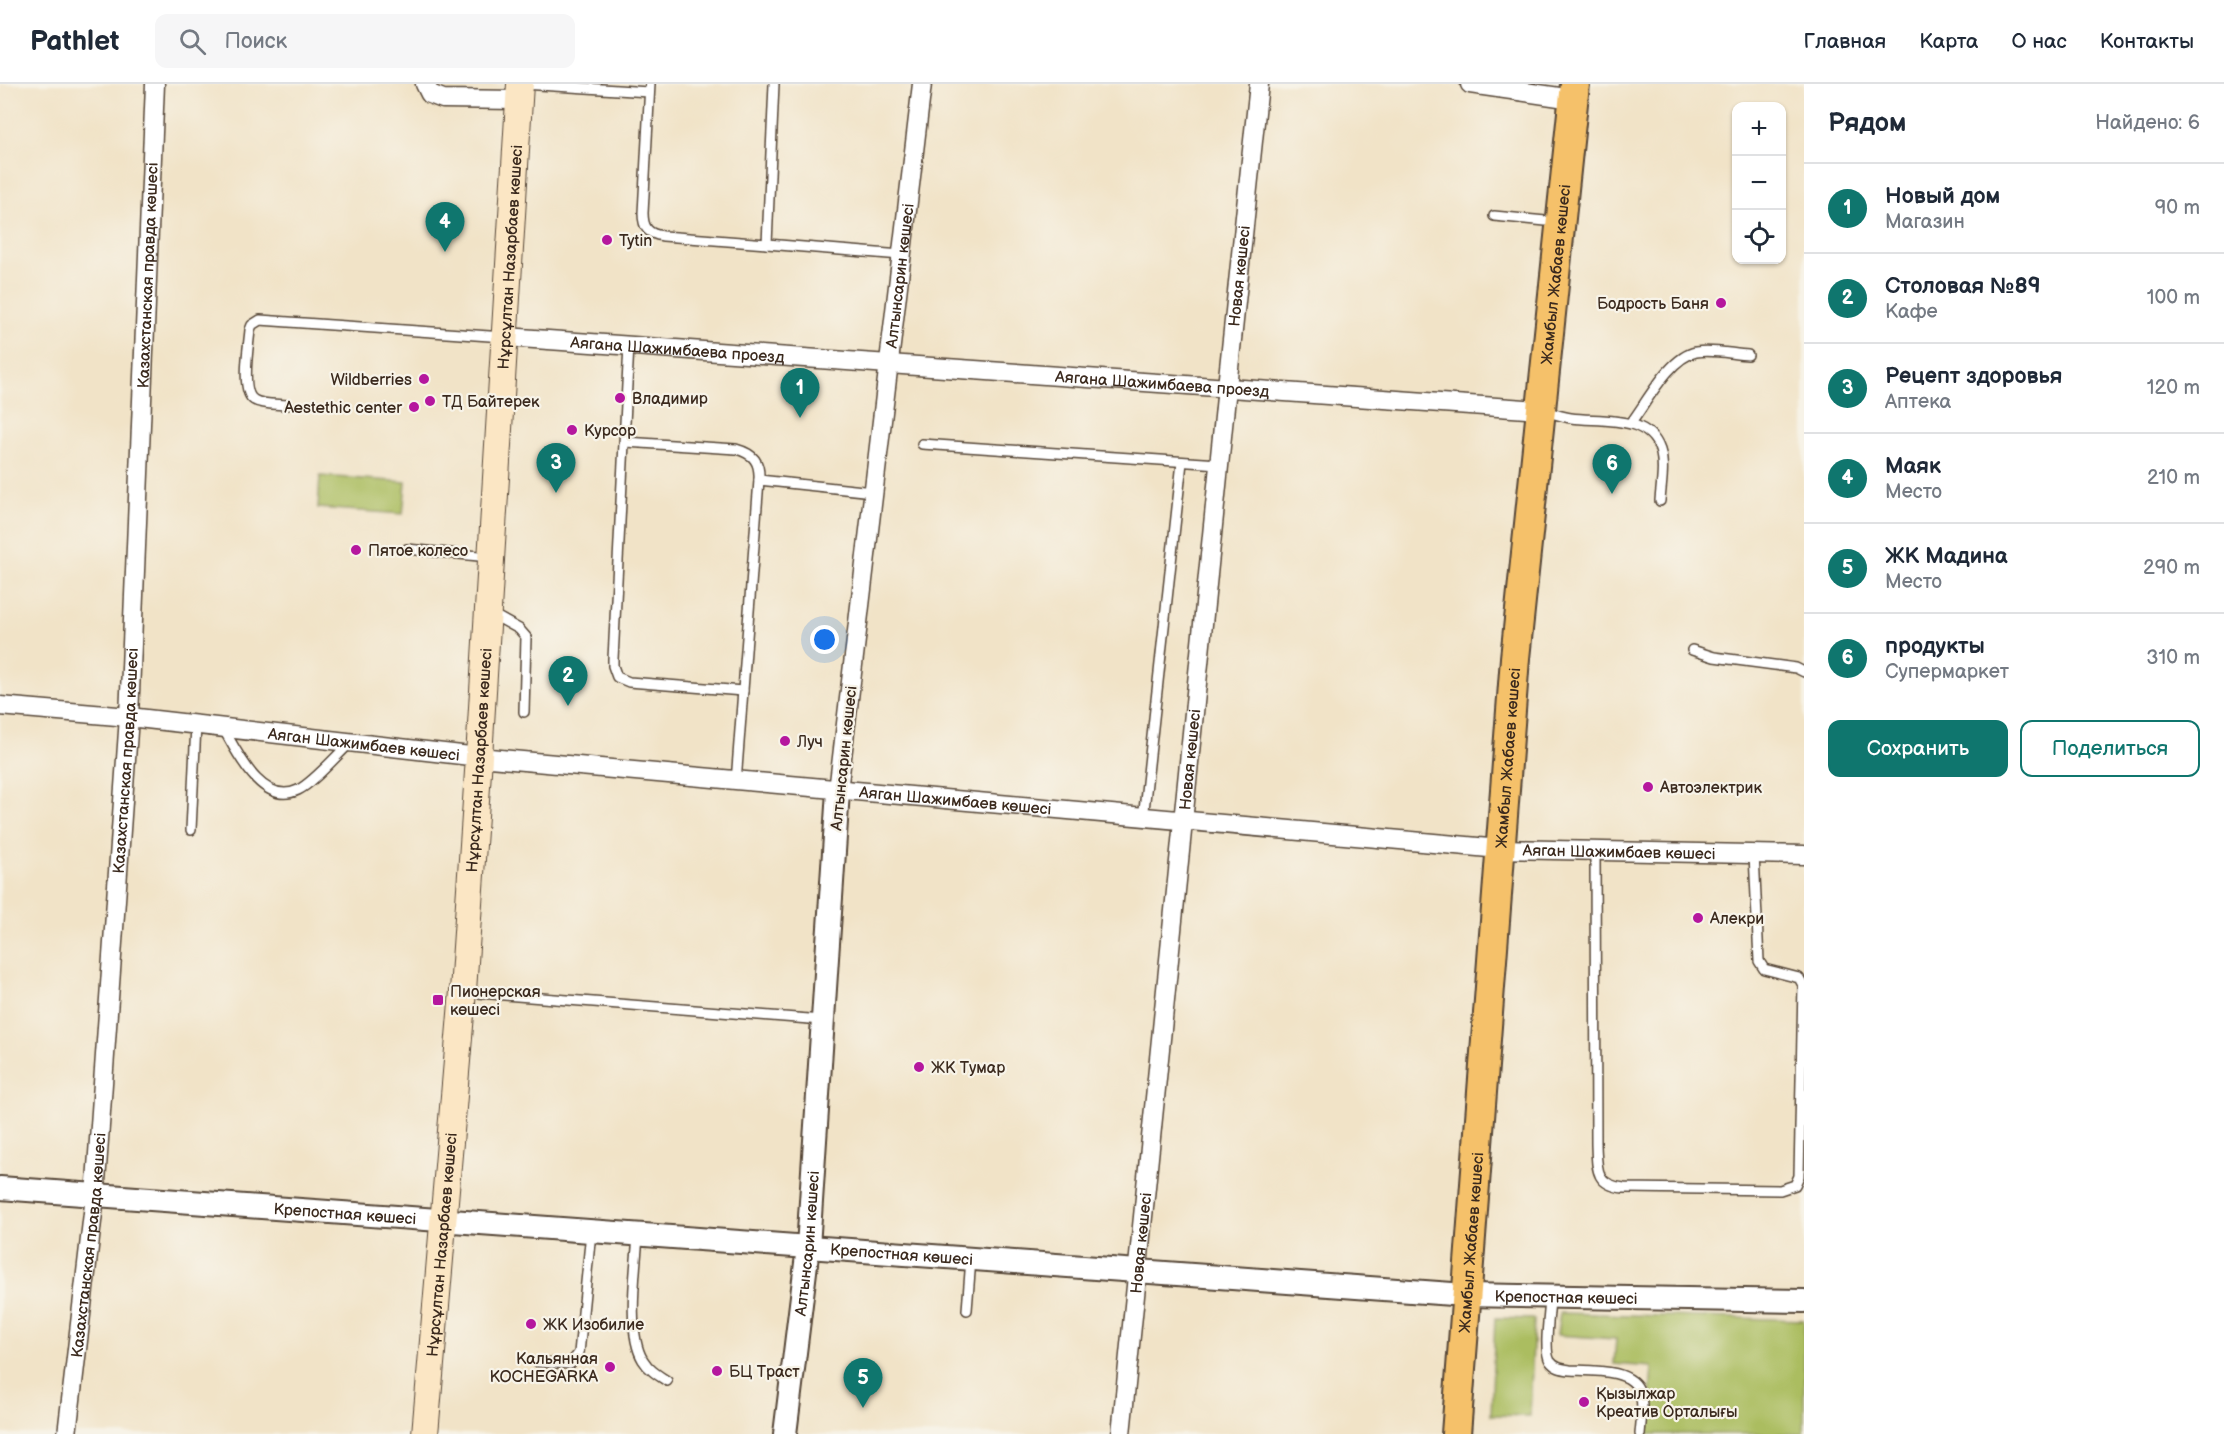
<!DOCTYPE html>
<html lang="ru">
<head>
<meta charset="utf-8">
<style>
	:root { --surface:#fff; --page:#f6f6f7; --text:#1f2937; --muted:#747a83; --line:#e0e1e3; --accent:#0f766e }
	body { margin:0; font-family:"Balsamiq Sans",sans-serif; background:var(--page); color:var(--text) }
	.controls { position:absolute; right:18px; top:18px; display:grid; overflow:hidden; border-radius:12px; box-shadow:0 2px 4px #0004 }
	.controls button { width:54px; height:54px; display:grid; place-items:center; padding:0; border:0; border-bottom:2px solid var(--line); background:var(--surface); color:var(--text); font:30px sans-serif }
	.you { position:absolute; left:825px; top:556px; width:21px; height:21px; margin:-15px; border:4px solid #fff; border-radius:50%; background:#1a73e8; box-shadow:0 0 0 9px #1a73e833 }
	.badge { display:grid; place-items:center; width:39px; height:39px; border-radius:50%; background:var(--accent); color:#fff; font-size:20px; font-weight:700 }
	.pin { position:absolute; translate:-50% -50px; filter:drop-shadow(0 2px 3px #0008) }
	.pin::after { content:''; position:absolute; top:32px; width:21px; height:18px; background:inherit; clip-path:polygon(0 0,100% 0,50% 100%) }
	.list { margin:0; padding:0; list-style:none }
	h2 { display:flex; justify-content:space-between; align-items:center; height:78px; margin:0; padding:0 24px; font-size:26px }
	h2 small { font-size:20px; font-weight:400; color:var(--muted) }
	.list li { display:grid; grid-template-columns:39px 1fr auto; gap:18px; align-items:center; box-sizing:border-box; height:90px; padding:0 24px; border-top:2px solid var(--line) }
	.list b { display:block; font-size:22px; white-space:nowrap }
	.list p { margin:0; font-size:20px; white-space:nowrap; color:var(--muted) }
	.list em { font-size:20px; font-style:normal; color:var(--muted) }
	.actions { display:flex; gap:12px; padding:18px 24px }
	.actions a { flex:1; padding:14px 0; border:2px solid var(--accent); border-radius:12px; text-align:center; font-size:21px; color:var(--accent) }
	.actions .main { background:var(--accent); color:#fff }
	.icon { flex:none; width:33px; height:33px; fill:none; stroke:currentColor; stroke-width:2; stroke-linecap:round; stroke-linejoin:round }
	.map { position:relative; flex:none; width:1804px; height:1350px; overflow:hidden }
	header { display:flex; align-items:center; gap:36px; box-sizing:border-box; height:84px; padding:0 30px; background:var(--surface); border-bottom:2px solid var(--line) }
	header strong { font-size:28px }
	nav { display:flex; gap:33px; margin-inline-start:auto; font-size:21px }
	.search { width:420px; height:54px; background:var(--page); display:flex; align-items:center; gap:15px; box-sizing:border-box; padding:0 21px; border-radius:12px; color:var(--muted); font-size:22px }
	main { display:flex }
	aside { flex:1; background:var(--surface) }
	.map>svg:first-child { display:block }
</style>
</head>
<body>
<header>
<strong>Pathlet</strong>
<div class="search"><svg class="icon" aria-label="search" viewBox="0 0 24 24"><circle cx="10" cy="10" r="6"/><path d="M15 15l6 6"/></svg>Поиск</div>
<nav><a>Главная</a><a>Карта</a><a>О нас</a><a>Контакты</a></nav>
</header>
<main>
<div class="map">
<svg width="1804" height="1350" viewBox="0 0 1804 1350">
	<rect width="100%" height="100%" fill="#f7f3e8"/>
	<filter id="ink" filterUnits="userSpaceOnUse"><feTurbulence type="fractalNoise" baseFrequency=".0167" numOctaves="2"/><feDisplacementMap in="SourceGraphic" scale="12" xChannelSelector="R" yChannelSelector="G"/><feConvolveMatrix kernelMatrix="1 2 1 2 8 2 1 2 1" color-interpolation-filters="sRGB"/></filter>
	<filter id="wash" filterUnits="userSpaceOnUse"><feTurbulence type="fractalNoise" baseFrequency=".008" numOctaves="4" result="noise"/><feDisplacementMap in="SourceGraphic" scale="24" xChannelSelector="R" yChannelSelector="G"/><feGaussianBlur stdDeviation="1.35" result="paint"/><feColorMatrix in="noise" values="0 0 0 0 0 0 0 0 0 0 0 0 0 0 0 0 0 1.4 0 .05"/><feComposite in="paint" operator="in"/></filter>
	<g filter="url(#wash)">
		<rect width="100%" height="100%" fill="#f1e3c7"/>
		<g fill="#abbd61" stroke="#737440" stroke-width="1.5">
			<polygon points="320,392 406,398 403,430 318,424"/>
			<polygon points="1560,1229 1804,1236 1804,1350 1647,1350 1652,1283 1614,1280 1616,1255 1557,1251"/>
			<polygon points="1495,1234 1534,1235 1530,1332 1491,1331"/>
		</g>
	</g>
	<g filter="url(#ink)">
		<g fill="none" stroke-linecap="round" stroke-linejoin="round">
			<g stroke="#564637" stroke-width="12">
				<g id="service">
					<polyline points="523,0 649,8"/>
					<path d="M650,0L643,129C643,144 648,150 663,152L767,160L774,0"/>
					<polyline points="1494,132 1556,138"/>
					<polyline points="767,160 901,171"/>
					<polyline points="629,261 613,575 613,582 617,593 629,598 743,607"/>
					<path d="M287,321C277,320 262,321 254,316C240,308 249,260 250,246L252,241L260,236L504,253"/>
					<path d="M1544,327C1553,329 1562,333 1571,334C1601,338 1648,330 1660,366C1665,382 1661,401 1660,417"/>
					<path d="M1631,339C1647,318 1670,273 1696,268C1712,265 1732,270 1748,271"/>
					<path d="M625,358L736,365C754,370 760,378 759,396L736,698"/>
					<polyline points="922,360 1219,380"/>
					<polyline points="759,396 873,408"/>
					<polyline points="407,465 489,473"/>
					<polyline points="490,529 519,545 526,553 524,628"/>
					<polyline points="1692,566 1714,573 1796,584 1804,588"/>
					<path d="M223,644C237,668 262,723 298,706C313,699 337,671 350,659"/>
					<polyline points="1143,735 1182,378"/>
					<polyline points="191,746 196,641"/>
					<path d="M1595,767L1596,1060C1597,1085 1595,1101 1624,1104L1780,1106L1795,1101L1799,1092L1803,901L1799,894L1764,885L1759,877L1754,770"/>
					<polyline points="465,908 822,936"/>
					<path d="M638,1152C636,1183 626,1249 643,1276C649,1286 658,1291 667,1297"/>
					<path d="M1550,1213C1550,1227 1543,1266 1550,1277C1555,1284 1562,1285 1570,1286C1591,1287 1633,1284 1640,1309C1644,1321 1641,1337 1640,1350"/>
					<polyline points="967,1226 971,1175"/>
					<polyline points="538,1278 570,1280 579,1269 591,1148"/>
				</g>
			</g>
			<g stroke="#564637" stroke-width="21">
				<g id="minor">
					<polyline points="425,0 430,10 443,15 519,16"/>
					<polyline points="1470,0 1573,15"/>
					<path id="s1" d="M506,253L1540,326"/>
					<path id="s2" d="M0,622L129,633L479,673L1500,765L1804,771"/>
					<path id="s3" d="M838,707L922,0"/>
					<path id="s4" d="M67,1350L95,1112L129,633L155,0"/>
					<path id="s5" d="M1121,1350L1227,303L1259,0"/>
				</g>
			</g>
			<g stroke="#564637" stroke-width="26">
				<g id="tertiary">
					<path id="s6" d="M0,1104L1466,1211L1804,1217"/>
					<path id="s7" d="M785,1350L808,1163L838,707"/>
				</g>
			</g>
			<g stroke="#564637" stroke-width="28">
				<g id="secondary">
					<path id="s8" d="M425,1350L463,907L479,673L520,0"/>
				</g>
			</g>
			<g stroke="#564637" stroke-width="32">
				<g id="primary">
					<path id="s9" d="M1456,1350L1515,574L1575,0"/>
				</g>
			</g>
			<use href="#service" stroke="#fff" stroke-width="9"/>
			<use href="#minor" stroke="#fff" stroke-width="18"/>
			<use href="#tertiary" stroke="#fff" stroke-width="22"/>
			<use href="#secondary" stroke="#fbe6c4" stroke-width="26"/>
			<use href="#primary" stroke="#f5c16b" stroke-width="28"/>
		</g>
	</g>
	<g fill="#b5179e" stroke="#f7f3e8" stroke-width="2">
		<circle cx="607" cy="156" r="6"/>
		<circle cx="1721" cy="219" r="6"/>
		<circle cx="424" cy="295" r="6"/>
		<circle cx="620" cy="314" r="6"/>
		<circle cx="430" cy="317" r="6"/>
		<circle cx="414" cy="323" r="6"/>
		<circle cx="572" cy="346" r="6"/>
		<circle cx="356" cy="466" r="6"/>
		<circle cx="785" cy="657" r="6"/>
		<circle cx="1648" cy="703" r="6"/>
		<circle cx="1698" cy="834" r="6"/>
		<rect x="432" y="910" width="12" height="12" rx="3"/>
		<circle cx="919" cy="983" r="6"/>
		<circle cx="531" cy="1240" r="6"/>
		<circle cx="610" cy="1283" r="6"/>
		<circle cx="717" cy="1287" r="6"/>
		<circle cx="1584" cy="1318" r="6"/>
	</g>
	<g text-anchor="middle" stroke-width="4.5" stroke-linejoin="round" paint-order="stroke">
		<g font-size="16" fill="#3b2a1e" stroke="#f7f3e8" text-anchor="start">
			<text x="619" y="162">Tytin</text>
			<text x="1709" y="225" text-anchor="end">Бодрость Баня</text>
			<text x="412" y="301" text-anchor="end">Wildberries</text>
			<text x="632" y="320">Владимир</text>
			<text x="442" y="323">ТД Байтерек</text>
			<text x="402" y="329" text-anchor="end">Aestethic center</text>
			<text x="584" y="352">Курсор</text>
			<text x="368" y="472">Пятое колесо</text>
			<text x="797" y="663">Луч</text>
			<text x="1660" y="709">Автоэлектрик</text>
			<text x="1710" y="840">Алекри</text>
			<text x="450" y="913">Пионерская<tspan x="450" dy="18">көшесі</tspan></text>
			<text x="931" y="989">ЖК Тумар</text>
			<text x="543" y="1246">ЖК Изобилие</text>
			<text x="598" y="1280" text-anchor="end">Кальянная<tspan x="598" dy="18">KOCHEGARKA</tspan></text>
			<text x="729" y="1293">БЦ Траст</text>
			<text x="1596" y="1315">Қызылжар<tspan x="1596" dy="18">Креатив Орталығы</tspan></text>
		</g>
		<g font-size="16" fill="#3b2a1e" stroke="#f7f3e8">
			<text dy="6" stroke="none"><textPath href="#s8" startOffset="1180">Нұрсұлтан Назарбаев көшесі</textPath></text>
			<text dy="6" stroke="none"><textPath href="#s4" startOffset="1162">Казахстанская правда көшесі</textPath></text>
			<text dy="6" stroke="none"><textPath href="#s3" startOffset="519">Алтынсарин көшесі</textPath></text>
			<text dy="6" stroke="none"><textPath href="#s5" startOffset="1164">Новая көшесі</textPath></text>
			<text dy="6" stroke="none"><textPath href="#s9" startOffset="1164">Жамбыл Жабаев көшесі</textPath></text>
			<text dy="6" stroke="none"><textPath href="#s1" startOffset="172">Аягана Шажимбаева проезд</textPath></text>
			<text dy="6" stroke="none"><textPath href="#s1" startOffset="658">Аягана Шажимбаева проезд</textPath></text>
			<text dy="6" stroke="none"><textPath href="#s2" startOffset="366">Аяган Шажимбаев көшесі</textPath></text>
			<text transform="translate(843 674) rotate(-84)" y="6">Алтынсарин көшесі</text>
			<text dy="6" stroke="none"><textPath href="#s9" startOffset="678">Жамбыл Жабаев көшесі</textPath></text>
			<text dy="6" stroke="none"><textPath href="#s8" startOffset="676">Нұрсұлтан Назарбаев көшесі</textPath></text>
			<text dy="6" stroke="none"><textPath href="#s5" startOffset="678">Новая көшесі</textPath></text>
			<text dy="6" stroke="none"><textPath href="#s4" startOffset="676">Казахстанская правда көшесі</textPath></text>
			<text dy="6" stroke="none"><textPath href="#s2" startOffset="960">Аяган Шажимбаев көшесі</textPath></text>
			<text dy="6" stroke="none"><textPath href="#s2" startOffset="1626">Аяган Шажимбаев көшесі</textPath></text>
			<text dy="6" stroke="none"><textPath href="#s6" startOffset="346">Крепостная көшесі</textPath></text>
			<text dy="6" stroke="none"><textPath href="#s5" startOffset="192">Новая көшесі</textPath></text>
			<text dy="6" stroke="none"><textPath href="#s7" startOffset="192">Алтынсарин көшесі</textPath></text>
			<text dy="6" stroke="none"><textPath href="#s9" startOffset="192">Жамбыл Жабаев көшесі</textPath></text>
			<text dy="6" stroke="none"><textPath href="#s4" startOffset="190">Казахстанская правда көшесі</textPath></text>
			<text dy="6" stroke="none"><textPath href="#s8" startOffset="190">Нұрсұлтан Назарбаев көшесі</textPath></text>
			<text dy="6" stroke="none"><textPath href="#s6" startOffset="904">Крепостная көшесі</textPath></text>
			<text dy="6" stroke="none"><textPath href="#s6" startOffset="1570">Крепостная көшесі</textPath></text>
		</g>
	</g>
</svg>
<div class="controls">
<button>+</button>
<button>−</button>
<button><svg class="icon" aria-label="locate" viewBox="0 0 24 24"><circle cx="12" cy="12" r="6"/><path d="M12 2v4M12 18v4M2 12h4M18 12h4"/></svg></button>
</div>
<div class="you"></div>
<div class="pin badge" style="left:800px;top:334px">1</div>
<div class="pin badge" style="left:568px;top:622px">2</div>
<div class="pin badge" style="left:556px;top:409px">3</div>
<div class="pin badge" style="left:445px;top:168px">4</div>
<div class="pin badge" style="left:863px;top:1324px">5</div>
<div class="pin badge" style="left:1612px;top:410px">6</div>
</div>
<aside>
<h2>Рядом<small>Найдено: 6</small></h2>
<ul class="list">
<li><span class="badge">1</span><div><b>Новый дом</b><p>Магазин</p></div><em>90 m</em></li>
<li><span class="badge">2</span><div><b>Столовая №89</b><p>Кафе</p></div><em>100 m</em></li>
<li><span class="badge">3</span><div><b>Рецепт здоровья</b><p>Аптека</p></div><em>120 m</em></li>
<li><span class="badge">4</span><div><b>Маяк</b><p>Место</p></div><em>210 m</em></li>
<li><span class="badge">5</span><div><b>ЖК Мадина</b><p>Место</p></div><em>290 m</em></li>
<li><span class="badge">6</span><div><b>продукты</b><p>Супермаркет</p></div><em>310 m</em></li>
</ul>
<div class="actions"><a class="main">Сохранить</a><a>Поделиться</a></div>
</aside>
</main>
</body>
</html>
